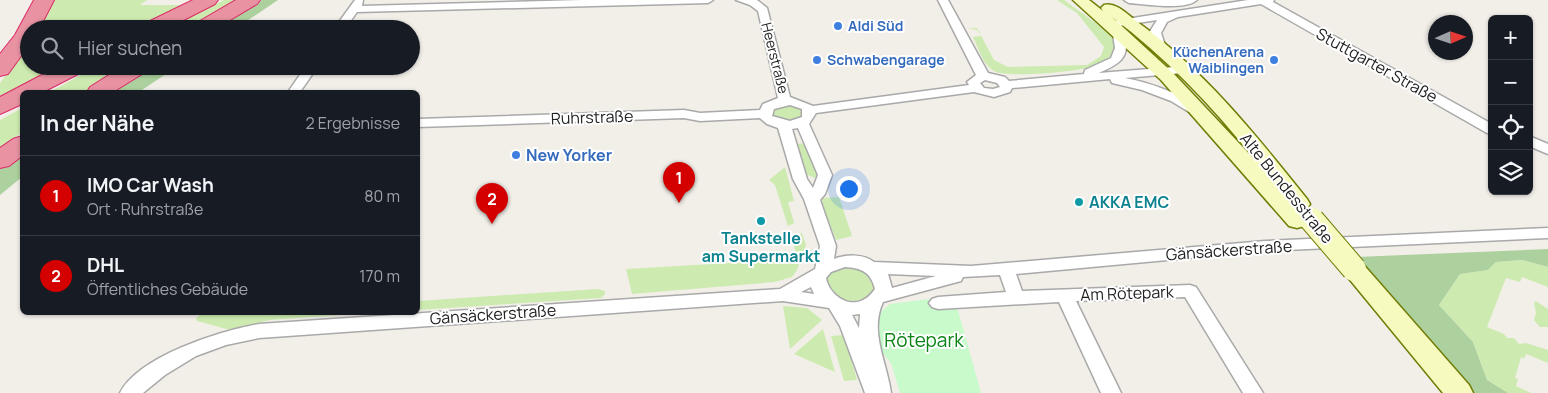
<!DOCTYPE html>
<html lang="de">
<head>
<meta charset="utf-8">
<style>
	:root { --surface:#171b24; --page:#242831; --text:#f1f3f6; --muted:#9ea1a6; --line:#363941; --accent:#d40000 }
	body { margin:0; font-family:Manrope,sans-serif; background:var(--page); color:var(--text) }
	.controls { position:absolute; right:15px; top:15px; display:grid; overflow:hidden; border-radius:8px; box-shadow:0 1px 4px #0004 }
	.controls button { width:45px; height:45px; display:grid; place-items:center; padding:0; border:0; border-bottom:1px solid var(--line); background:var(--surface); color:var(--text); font:25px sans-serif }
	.compass { position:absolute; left:1428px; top:15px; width:45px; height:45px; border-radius:50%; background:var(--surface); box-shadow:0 1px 4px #0004; rotate:87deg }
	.you { position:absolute; left:848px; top:188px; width:18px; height:18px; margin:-12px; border:4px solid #fff; border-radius:50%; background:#1a73e8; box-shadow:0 0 0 8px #1a73e833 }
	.badge { display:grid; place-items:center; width:32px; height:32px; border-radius:50%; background:var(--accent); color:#fff; font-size:16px; font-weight:700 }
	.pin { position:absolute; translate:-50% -41px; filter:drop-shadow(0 1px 2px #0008) }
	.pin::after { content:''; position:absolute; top:26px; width:18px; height:15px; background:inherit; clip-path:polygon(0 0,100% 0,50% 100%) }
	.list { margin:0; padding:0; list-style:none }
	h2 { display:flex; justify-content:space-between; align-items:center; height:65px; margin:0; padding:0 20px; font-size:21px }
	h2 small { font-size:16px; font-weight:400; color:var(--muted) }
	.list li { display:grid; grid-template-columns:32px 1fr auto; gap:15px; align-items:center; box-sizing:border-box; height:80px; padding:0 20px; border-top:1px solid var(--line) }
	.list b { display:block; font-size:19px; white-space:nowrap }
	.list p { margin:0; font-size:16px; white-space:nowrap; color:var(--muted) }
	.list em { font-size:16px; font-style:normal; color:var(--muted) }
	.icon { flex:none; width:28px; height:28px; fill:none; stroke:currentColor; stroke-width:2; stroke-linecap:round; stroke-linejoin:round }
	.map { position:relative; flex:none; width:1548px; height:393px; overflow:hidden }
	.search { position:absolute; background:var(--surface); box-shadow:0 1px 4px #0004; left:20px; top:20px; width:400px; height:55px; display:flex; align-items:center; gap:12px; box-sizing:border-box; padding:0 18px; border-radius:28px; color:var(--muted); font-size:19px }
	.panel { position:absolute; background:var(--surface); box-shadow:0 1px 4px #0004; left:20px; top:90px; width:400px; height:225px; border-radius:8px }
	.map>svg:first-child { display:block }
</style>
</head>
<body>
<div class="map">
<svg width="1548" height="393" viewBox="0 0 1548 393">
	<rect width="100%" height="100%" fill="#f2efe9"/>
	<g fill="#cdebb0">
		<polygon points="51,0 147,0 140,5 183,5 137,29 36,29"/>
		<polygon points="224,0 236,0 186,29 165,29"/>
		<path d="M1057,0H1064L1108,32L1118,45C1116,51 1116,57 1110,61C1097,71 1011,78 996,72C983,66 979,49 973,37L981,36L977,30L968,28H977L994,60L1008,67L1087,65L1101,56L1104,47L1077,13Z"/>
		<polygon points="29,44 29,66 63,66 0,98 0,83"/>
		<polygon points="97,66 126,66 85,92 50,92"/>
		<polygon points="788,104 801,108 803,116 791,121 774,116 773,113 775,108"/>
		<polygon points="22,108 22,132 0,149 0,120"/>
		<polygon points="807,143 819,174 817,179 801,172 795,144"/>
		<polygon points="785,167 794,201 788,202 794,223 788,226 775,185 769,180"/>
		<polygon points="839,197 852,236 836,240 822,203 823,198"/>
		<polygon points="802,233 806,245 797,270 792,277 775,282 632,294 626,269 798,259 791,237"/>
		<polygon points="1522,260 1548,267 1548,287 1522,277 1520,282 1506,278 1487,327 1504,334 1507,338 1514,338 1519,344 1526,343 1548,350 1548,363 1526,354 1524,359 1521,357 1515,378 1518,379 1516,386 1531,393 1508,393 1487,380 1473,342 1439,305 1460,274 1488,270 1496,262"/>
		<path d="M843,266L859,267L876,280L875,291C859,304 849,303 831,295L825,278L829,272Z"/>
		<polygon points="598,289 605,291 605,294 601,298 418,310 418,301"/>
		<polygon points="1536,301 1548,309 1548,327 1540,327 1534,320 1536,313 1534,303"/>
		<polygon points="783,306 807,308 822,320 790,349"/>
		<polygon points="203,313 218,312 371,313 270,320 230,330 197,321 196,318"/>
		<polygon points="823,329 835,372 794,354"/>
		<polygon points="844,335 857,380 844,381 831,336"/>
	</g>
	<g fill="#add19e">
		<polygon points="262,0 278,0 235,29 212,29"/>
		<polygon points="152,66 178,66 139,92 111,92"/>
		<polygon points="22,154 22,177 0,195 0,169"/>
		<polygon points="1548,249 1548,267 1522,260 1496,262 1488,270 1460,274 1439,305 1473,342 1487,380 1508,393 1473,393 1356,257"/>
	</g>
	<polygon fill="#c8facc" points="954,296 981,393 900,393 891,363 881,351 873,319 890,304"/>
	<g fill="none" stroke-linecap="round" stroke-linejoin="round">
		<g stroke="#a9a9a9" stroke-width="3">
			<g id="street">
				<polygon points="355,0 363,0 362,6 582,0 713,0 708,3 357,12 345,29 334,29"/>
				<path d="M736,0H757L767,8L790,97L813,106L969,85L967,82L976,75L938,0H948L988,73L1005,77L1009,81L1084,74L1085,70L1111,58L1115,48L1112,27L1107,26V22L1248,0H1274L1273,2L1492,124V134L1487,133L1261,4L1178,17L1167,22L1161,33L1166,48L1160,51L1154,48L1149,33L1157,20L1118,26C1123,30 1123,35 1125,40C1130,60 1114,66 1099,73L1187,66L1189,69L1183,73L1125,78C1151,83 1175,92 1199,106L1201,109L1199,112H1189L1171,101L1142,90L1112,83L1110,79L1012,88L1010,92L994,97L974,92L816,113L809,124L832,175L825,194L820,200L836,246L834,259C846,254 864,254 874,262L971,266L1265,241L1548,228V238L1265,251L1016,274L1022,291L1190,285L1196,287L1263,393H1243L1185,297L1076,301L1121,393H1101L1059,302L938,309L932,307L929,303L932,299L938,297L1006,292L1000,275L963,277L961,281L883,302C869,332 887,362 891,393H865L840,326L829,308L783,301L259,338L226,345L196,356L165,375L143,393H120C139,356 220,331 259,324L780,289L815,269L820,246L804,199L793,179L778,128L767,124L760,118L700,121L684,118L418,127V119L684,110L700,113L760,110L763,104L778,98L758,11L750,5ZM985,80L997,83L1000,87L993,89L984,88L980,83ZM790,105L802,109V117L790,121L772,116L774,109ZM798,128L818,175L813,188L807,179L792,129ZM845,267C861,268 871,272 875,289C872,293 868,298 863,300C847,308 829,294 826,278L831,272ZM888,274L936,276L892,288ZM811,287L814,294L801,292ZM860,314L859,328L852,315Z"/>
				<path d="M1124,0H1197C1185,11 1145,4 1129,3Z"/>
				<polygon points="306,66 318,66 300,92 288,92"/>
				<polygon points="1529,136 1548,144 1548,154 1529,146"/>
			</g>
		</g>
		<g stroke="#707d05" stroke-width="3">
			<g id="secondary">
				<path d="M1073,0H1089L1103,11L1101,8L1104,5C1116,2 1127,14 1136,21C1203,69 1256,135 1307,199L1310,204L1307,209L1300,210L1308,221L1305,226L1297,228L1289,226L1161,80ZM1112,17C1165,57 1212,105 1253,158L1173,73Z"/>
				<polygon points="1354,261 1362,263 1469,385 1473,393 1443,393 1346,275 1342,269 1346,263"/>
			</g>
		</g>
		<g stroke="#dc2a67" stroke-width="2">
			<g id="highway">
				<polygon points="34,0 54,0 39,29 29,29 29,45 8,74 0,76 0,54 15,35"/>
				<polygon points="193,0 218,0 215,4 166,29 139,29 142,25"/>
				<polygon points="236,0 260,0 257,4 215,29 190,29 193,25"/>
				<polygon points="59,66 87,66 84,71 43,92 22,92 22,104 0,114 0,97"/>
				<polygon points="123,66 150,66 147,71 113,92 87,92 90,87"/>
				<polygon points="22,136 22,156 9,166 0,168 0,148 13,139"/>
			</g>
		</g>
		<use href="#street" fill="#fff" fill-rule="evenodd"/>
		<use href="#secondary" fill="#f7fabf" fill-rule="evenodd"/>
		<use href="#highway" fill="#e892a2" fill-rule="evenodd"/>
		<g stroke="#707d05" stroke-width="26" stroke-linecap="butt">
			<polyline id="secondary-bridge" points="1312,220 1354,269"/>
		</g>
		<use href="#secondary-bridge" stroke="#f7fabf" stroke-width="24"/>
	</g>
	<g fill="#3f7fe0" stroke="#fff" stroke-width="2">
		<circle cx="838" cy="26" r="5"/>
		<circle cx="817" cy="60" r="5"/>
		<circle cx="1274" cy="60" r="5"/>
		<circle cx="516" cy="155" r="5"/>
	</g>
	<g fill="#0f9aa8" stroke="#fff" stroke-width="2">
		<circle cx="1079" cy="202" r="5"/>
		<circle cx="761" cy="221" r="5"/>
	</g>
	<g text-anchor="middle" stroke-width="4" stroke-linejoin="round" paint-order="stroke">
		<g font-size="14" font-weight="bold" fill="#366cbe" stroke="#fff" text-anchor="start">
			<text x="848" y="31">Aldi Süd</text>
			<text x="1264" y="57" text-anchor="end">KüchenArena<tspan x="1264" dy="16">Waiblingen</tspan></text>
			<text x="827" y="65">Schwabengarage</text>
		</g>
		<g font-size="14" fill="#222" stroke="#fff">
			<text transform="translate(775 58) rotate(76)" y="5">Heerstraße</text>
		</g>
		<g font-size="16" fill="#222" stroke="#fff">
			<text transform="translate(1377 65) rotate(29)" y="6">Stuttgarter Straße</text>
			<text transform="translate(592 117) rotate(-2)" y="6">Ruhrstraße</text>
			<text transform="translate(1287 188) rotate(51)" y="6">Alte Bundesstraße</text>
			<text transform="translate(1229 250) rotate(-4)" y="6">Gänsäckerstraße</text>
			<text transform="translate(1127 293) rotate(-2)" y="6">Am Rötepark</text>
			<text transform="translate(493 314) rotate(-4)" y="6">Gänsäckerstraße</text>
		</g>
		<g font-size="16" font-weight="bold" fill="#366cbe" stroke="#fff" text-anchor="start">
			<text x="526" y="161">New Yorker</text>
		</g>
		<g font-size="16" font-weight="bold" fill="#0d838f" stroke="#fff" text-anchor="start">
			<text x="1089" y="208">AKKA EMC</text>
			<text x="761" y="244" text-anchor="middle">Tankstelle<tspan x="761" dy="18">am Supermarkt</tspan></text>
		</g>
		<g font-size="19" fill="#0c8416" stroke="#fff">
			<text x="924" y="347">Rötepark</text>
		</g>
	</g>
</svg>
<div class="controls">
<button>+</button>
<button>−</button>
<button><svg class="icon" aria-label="locate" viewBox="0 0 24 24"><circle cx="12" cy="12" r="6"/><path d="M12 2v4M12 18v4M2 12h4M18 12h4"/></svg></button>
<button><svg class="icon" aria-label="layers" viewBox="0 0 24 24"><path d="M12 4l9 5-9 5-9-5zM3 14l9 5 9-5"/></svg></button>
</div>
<svg class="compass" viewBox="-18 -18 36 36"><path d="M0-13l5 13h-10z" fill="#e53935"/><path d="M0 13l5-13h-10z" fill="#9ea1a6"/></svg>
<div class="you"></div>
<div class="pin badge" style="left:679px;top:203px">1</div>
<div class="pin badge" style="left:492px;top:224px">2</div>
<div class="search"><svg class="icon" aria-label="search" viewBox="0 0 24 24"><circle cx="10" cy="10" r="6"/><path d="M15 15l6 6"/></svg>Hier suchen</div>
<section class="panel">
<h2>In der Nähe<small>2 Ergebnisse</small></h2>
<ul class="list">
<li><span class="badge">1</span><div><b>IMO Car Wash</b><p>Ort · Ruhrstraße</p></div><em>80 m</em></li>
<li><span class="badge">2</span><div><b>DHL</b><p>Öffentliches Gebäude</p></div><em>170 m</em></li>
</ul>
</section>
</div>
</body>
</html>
